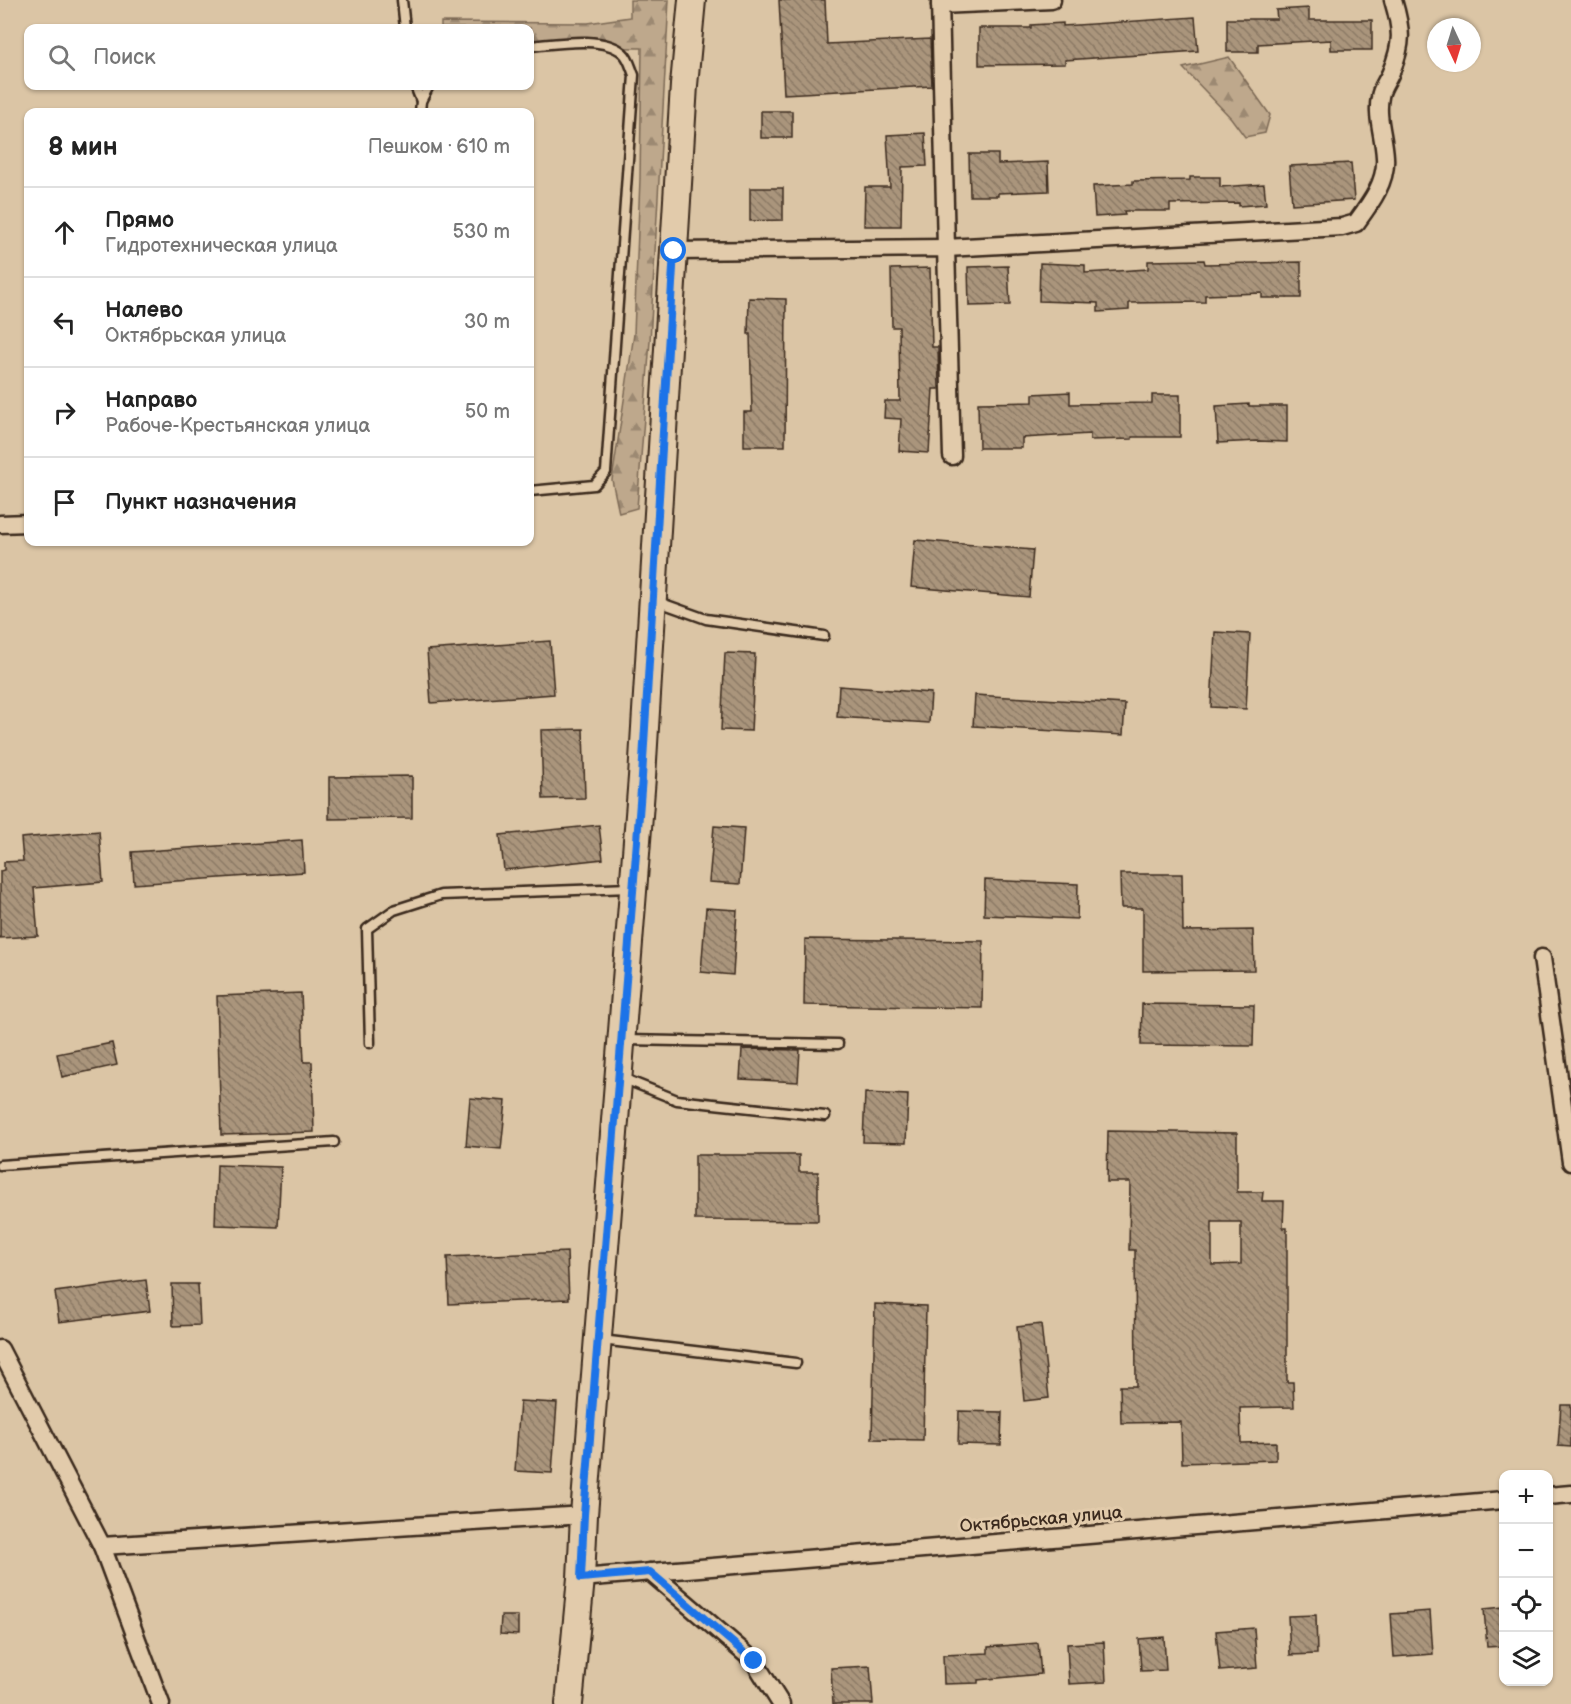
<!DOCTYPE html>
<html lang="ru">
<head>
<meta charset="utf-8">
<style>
	:root { --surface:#fff; --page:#f6f6f6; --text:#222; --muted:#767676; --line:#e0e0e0 }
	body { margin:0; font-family:"Balsamiq Sans",sans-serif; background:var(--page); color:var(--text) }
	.controls { position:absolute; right:18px; bottom:18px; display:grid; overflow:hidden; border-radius:12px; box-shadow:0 2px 4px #0004 }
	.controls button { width:54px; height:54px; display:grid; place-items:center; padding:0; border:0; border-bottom:2px solid var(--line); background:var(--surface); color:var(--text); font:30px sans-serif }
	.compass { position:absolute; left:1427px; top:18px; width:54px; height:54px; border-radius:50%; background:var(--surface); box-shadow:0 2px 4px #0004; rotate:176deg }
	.stop { position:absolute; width:18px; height:18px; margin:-14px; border:4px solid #1a73e8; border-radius:50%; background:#fff }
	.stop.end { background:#1a73e8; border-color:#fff; box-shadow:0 2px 6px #0008 }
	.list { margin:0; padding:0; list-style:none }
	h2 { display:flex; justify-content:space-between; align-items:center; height:78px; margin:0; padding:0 24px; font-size:26px }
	h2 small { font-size:20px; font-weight:400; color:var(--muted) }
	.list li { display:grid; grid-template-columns:39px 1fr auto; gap:18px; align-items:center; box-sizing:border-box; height:90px; padding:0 24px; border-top:2px solid var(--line) }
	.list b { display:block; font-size:22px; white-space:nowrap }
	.list p { margin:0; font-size:20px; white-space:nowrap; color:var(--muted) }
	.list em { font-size:20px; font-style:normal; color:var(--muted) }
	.icon { flex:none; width:33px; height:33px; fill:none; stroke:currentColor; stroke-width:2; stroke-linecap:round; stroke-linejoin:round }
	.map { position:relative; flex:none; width:1571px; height:1704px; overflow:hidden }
	.search { position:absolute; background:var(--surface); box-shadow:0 2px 4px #0004; left:24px; top:24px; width:510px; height:66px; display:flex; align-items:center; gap:15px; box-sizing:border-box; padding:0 21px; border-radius:12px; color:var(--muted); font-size:22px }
	.panel { position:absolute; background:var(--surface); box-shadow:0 2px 4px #0004; left:24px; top:108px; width:510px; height:438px; border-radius:12px }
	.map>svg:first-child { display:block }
</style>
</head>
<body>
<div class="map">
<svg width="1571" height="1704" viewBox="0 0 1571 1704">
	<defs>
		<pattern id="forest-firs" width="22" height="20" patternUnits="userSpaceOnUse" patternTransform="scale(1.5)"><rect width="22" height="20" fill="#bea88c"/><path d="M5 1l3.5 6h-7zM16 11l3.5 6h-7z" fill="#9c8972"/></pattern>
		<pattern id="building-back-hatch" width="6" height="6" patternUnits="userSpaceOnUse" patternTransform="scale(1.5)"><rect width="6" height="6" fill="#aa957c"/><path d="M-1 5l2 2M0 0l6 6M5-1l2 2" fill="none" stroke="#8c7a65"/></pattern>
	</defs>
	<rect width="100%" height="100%" fill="#dbc5a5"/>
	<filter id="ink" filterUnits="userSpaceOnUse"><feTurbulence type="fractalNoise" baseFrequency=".0167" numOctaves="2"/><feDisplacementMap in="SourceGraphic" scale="12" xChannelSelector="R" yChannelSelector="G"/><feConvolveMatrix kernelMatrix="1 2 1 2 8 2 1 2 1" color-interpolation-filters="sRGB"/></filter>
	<g filter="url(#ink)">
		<g fill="url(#forest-firs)" stroke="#7c6955" stroke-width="1.5">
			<polygon points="630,0 669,0 650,341 637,508 619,513 612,480 634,334 640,179 642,48 530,47 530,28 441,28 441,22 588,23 630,17"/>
			<polygon points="1229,57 1270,115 1265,133 1245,137 1231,118 1183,68"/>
		</g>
		<g fill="url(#building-back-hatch)" stroke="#3b2a1e" stroke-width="1.5" fill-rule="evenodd">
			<polygon points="779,0 825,0 827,44 930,39 932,86 784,94"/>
			<polygon points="1309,8 1309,20 1372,20 1372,50 1331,50 1331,40 1258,44 1258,52 1227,52 1227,19 1277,19 1276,10"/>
			<polygon points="1195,17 1198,51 1065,60 1065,64 979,65 979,28 1031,28 1031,25 1063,23 1063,26"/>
			<rect x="761" y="111" width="31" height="27"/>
			<polygon points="925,133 927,166 902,167 901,226 864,226 865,187 890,187 887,135"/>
			<polygon points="969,154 998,154 998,164 1048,162 1049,191 998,193 998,196 970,196"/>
			<polygon points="1351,163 1354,200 1292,204 1289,166"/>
			<polygon points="1190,177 1220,177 1220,187 1264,184 1266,204 1239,206 1239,203 1170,204 1170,211 1124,211 1125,215 1095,217 1093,186 1133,184 1133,181 1190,180"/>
			<polygon points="750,188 783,188 783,220 750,221"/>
			<polygon points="1204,260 1205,264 1301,262 1301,298 1262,298 1262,293 1205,295 1205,302 1129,303 1129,310 1098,312 1098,303 1039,301 1040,263 1085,265 1085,273 1148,269 1148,261"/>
			<polygon points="1008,266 1010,305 969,306 968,267"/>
			<polygon points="930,268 932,347 938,347 939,389 933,389 929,453 899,451 901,419 884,418 885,401 900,401 899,327 892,327 891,269"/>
			<polygon points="749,298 786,299 785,446 744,446 744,412 752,412 750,334 748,334"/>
			<polygon points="1070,392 1070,404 1152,403 1152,395 1180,395 1180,437 1132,437 1132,439 1090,440 1090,434 1022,438 1022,448 979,448 978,403 1033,402 1033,394"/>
			<polygon points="1249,404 1249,406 1287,406 1287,442 1258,441 1218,443 1216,406"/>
			<polygon points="915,540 1033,550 1029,597 911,587"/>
			<polygon points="1215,632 1250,634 1246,709 1211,707"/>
			<polygon points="550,641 554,694 431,703 427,650"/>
			<polygon points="725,653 755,654 751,731 721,730"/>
			<polygon points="839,686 931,693 929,723 837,717"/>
			<polygon points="975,695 1125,704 1123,735 973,726"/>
			<polygon points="583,729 585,798 543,799 541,730"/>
			<polygon points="412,776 412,818 329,819 329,777"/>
			<polygon points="599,825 603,859 504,870 500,835"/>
			<polygon points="714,826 744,828 740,884 709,882"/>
			<polygon points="99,831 103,882 34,888 38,936 0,938 0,871 4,870 4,862 23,861 21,838"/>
			<polygon points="302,840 304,872 134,884 132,852"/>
			<polygon points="1120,874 1182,874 1183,931 1253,930 1254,970 1143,971 1143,908 1121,908"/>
			<polygon points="985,880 1078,884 1077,919 984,915"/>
			<polygon points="706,908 737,910 733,975 701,972"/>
			<polygon points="805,939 983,941 982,1008 804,1005"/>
			<polygon points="301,993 304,1062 312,1062 314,1132 221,1135 217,996"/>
			<polygon points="1142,1004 1254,1005 1253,1046 1141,1045"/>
			<polygon points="112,1043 117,1065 62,1077 57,1054"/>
			<polygon points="742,1049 800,1050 798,1082 740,1079"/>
			<polygon points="865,1093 908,1095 906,1143 863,1142"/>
			<polygon points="470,1098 506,1101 501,1149 466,1146"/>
			<path d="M1108,1131L1237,1133V1192H1263L1262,1201H1284L1283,1228H1287V1382H1293L1294,1407L1240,1408L1241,1443L1276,1442V1460L1182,1463L1181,1422L1121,1423L1120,1386H1136L1135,1250H1129L1130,1182H1107ZM1212,1222H1241V1264L1212,1265Z"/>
			<polygon points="695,1155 799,1155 799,1172 818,1172 818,1221 695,1220"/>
			<polygon points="217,1165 281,1167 278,1227 215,1225"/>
			<polygon points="567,1252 569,1299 449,1304 447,1257"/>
			<polygon points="146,1280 150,1311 59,1322 55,1292"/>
			<polygon points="172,1284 198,1284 200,1325 173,1326"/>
			<polygon points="875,1304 926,1306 923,1440 872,1439"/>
			<polygon points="1041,1324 1049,1398 1024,1401 1017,1327"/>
			<polygon points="520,1401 557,1403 552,1473 515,1471"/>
			<polygon points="1561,1405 1571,1405 1571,1447 1558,1446"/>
			<polygon points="959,1411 1002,1412 1001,1445 958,1444"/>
			<polygon points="1503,1607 1503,1646 1487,1647 1484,1609"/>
			<polygon points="1430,1611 1433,1654 1394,1657 1391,1614"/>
			<polygon points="1316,1615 1317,1654 1290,1655 1288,1616"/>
			<polygon points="501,1616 518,1616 518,1635 500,1634"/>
			<polygon points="1254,1628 1257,1668 1220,1671 1216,1631"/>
			<polygon points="1164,1637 1166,1670 1141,1671 1139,1639"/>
			<polygon points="1104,1642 1106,1682 1069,1684 1067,1644"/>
			<polygon points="1038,1643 1041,1674 978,1680 978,1683 944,1684 943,1655 988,1653 988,1647"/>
			<polygon points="870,1666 873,1704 833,1704 831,1668"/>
		</g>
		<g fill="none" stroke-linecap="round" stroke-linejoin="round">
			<g stroke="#3b2a1e" stroke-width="13">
				<g id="lane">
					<polyline points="402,0 405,28"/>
					<path d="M530,46C556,44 602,35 623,53C629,58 631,68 634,75L606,472L594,485L530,491"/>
					<polyline points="415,86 421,101"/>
					<polyline points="420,112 421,101 429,86"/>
					<polyline points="656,601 706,619 824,636"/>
					<polyline points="625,1040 838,1044"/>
					<polyline points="370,1043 367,929 394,910 441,895 630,888"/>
					<polyline points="622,1078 677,1100 825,1116"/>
					<polyline points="0,1165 334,1142"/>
					<polyline points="601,1340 796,1363"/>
				</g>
			</g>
			<g stroke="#3b2a1e" stroke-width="21">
				<g id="street">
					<path d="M940,0L946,248L1342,227L1356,223C1370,204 1387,182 1385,157C1384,136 1376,117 1380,97C1381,88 1388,80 1391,72C1403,43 1402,30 1393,0"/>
					<polyline points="940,5 1052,0"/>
					<polyline points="674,251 946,248 952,456"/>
					<polyline points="0,524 28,523"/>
					<polyline points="1542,958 1571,1162"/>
					<polyline points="0,1349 102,1546 161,1704"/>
					<polyline points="1548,1496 1571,1494"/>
					<polyline points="102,1546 584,1515"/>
					<polyline points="650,1572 754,1661 781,1704"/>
					<polyline points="581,1578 1504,1500"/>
				</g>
			</g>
			<g stroke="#3b2a1e" stroke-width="30">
				<polyline id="primary" points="569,1704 581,1578 584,1515 642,777 684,85 692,0"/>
			</g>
			<use href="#lane" stroke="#e2cbab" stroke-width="8"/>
			<use href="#street" stroke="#e2cbab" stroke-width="16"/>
			<use href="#primary" stroke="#e2cbab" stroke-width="26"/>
		</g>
	</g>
	<g fill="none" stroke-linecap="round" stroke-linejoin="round" filter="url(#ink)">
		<polyline stroke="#1a73e8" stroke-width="8" points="674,251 642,777 584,1515 581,1578 650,1572 754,1661"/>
	</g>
	<g text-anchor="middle" stroke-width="6" stroke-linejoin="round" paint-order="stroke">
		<g font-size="18" fill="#3b2a1e" stroke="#e2cbab">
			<text transform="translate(1041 1519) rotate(-5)" y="6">Октябрьская улица</text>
		</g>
	</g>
</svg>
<div class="controls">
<button>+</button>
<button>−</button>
<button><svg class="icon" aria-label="locate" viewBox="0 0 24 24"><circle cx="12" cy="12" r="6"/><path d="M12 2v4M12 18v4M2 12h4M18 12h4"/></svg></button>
<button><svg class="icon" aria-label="layers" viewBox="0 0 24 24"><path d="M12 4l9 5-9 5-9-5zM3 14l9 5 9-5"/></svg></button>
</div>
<svg class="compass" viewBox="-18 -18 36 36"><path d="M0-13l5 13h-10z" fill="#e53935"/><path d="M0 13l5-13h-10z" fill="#767676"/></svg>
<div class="stop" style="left:674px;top:251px"></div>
<div class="stop end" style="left:754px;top:1661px"></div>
<div class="search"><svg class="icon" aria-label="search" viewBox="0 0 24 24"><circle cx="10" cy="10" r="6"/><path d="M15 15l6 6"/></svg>Поиск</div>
<section class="panel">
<h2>8 мин<small>Пешком · 610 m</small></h2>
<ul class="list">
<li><svg class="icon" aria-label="ahead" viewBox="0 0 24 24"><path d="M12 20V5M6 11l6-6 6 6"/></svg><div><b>Прямо</b><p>Гидротехническая улица</p></div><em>530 m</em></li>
<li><svg class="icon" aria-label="left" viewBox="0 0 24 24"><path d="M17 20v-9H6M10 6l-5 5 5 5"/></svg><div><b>Налево</b><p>Октябрьская улица</p></div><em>30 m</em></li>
<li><svg class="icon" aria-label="right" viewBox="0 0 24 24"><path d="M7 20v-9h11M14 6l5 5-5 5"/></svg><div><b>Направо</b><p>Рабоче-Крестьянская улица</p></div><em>50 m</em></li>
<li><svg class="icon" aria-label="arrive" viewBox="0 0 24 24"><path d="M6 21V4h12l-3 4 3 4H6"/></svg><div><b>Пункт назначения</b></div></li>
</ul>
</section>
</div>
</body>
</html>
